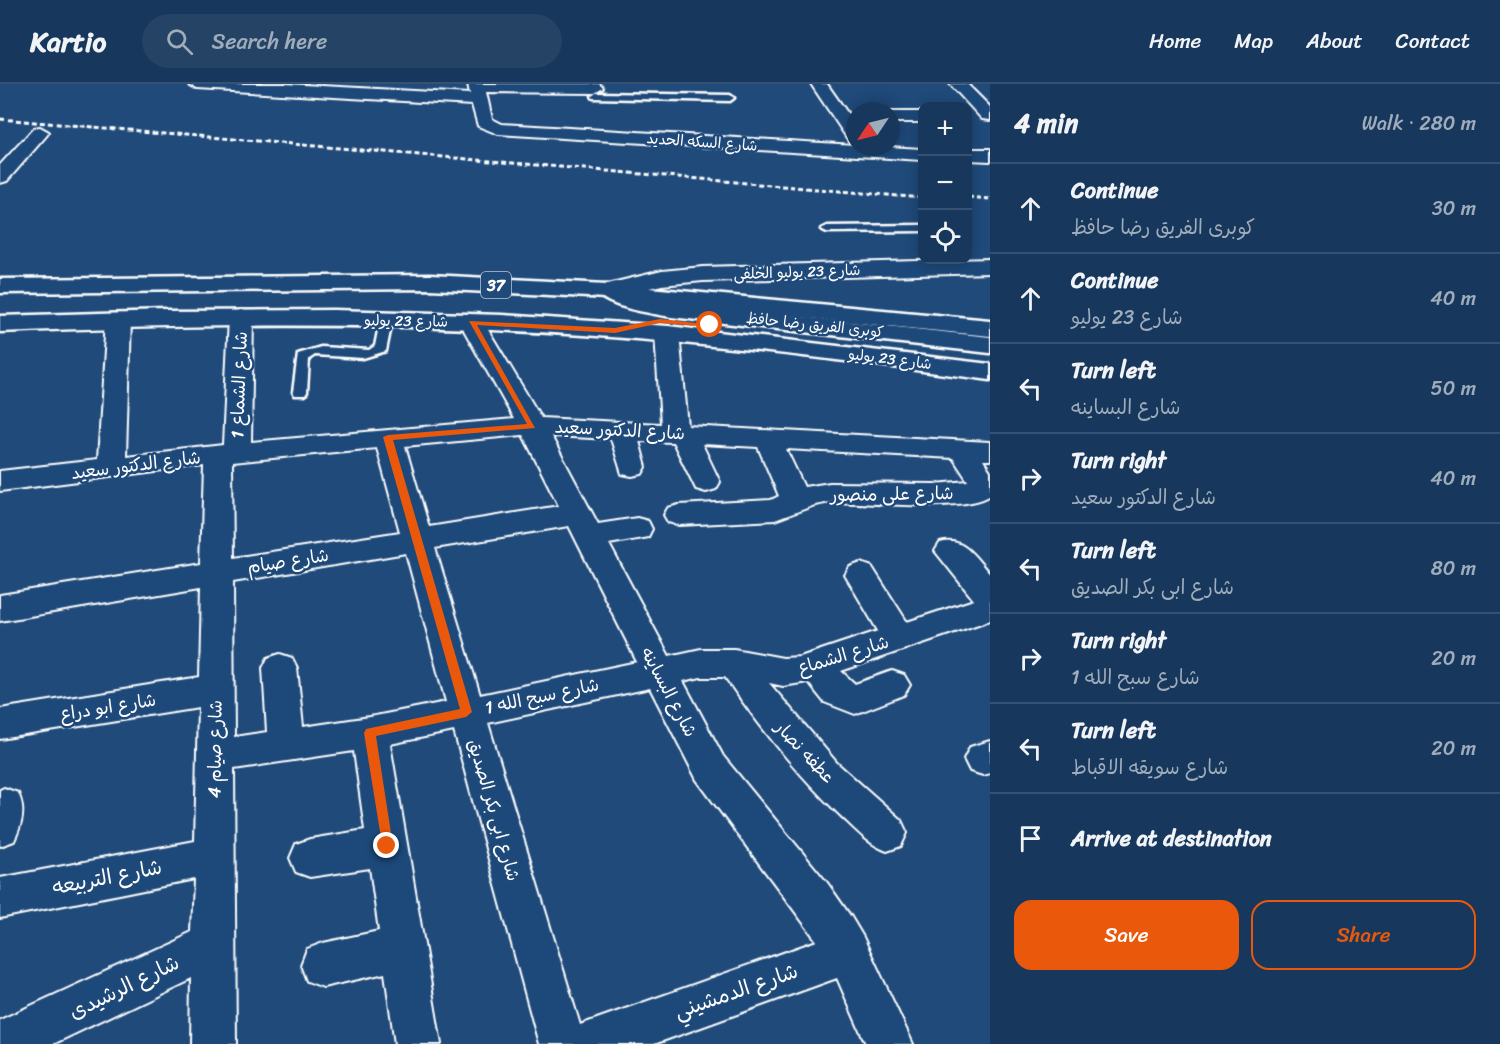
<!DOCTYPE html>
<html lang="en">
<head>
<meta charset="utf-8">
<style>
	:root { --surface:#17385c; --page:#244365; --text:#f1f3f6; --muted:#9eacbb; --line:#365272; --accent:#ea580c }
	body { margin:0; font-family:Sriracha,"Playpen Sans Arabic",sans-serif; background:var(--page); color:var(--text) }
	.controls { position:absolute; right:18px; top:18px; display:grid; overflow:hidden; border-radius:12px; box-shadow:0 3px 15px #0003 }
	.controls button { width:54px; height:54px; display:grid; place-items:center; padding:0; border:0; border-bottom:2px solid var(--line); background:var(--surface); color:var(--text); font:30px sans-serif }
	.compass { position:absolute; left:846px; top:18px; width:54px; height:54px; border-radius:50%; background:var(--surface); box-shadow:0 3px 15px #0003; rotate:235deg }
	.stop { position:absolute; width:18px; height:18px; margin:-14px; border:4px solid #ea580c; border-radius:50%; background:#fff }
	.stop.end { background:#ea580c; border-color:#fff; box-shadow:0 2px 6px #0008 }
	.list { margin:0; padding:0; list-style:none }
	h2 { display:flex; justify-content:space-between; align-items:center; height:78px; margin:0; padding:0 24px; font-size:26px }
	h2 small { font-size:20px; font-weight:400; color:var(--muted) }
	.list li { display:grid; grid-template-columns:39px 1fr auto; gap:18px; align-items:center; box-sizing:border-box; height:90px; padding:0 24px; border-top:2px solid var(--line) }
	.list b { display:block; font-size:22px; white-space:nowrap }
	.list p { margin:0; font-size:20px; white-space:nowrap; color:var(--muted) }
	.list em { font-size:20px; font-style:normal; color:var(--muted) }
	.actions { display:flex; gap:12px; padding:18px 24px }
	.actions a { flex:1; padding:14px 0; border:2px solid var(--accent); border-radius:18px; text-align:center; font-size:21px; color:var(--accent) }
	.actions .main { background:var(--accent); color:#fff }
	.icon { flex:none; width:33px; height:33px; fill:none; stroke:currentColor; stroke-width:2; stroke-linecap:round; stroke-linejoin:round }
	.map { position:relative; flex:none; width:990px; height:960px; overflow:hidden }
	header { display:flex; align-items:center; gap:36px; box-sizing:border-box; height:84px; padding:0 30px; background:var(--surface); border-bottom:2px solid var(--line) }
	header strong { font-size:28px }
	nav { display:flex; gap:33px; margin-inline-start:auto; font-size:21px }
	.search { width:420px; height:54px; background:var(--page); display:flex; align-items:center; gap:15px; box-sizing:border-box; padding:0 21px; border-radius:33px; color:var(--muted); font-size:22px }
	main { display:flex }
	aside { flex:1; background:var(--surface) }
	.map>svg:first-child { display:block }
</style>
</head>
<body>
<header>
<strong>Kartio</strong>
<div class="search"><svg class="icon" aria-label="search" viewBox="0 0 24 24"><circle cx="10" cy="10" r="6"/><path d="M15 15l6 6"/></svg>Search here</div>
<nav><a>Home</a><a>Map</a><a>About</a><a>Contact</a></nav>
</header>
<main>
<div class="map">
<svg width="990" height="960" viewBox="0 0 990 960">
	<rect width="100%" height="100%" fill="#1f4a7a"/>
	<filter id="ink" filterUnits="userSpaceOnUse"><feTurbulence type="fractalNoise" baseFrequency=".0167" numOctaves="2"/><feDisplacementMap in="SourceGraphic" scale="12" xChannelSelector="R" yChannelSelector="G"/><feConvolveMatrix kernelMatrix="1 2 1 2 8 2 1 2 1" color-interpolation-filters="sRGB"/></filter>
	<g filter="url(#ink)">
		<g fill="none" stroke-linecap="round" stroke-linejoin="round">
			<g stroke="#fff" stroke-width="5">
				<g id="lane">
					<polygon points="596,9 730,11 734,14 730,17 593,14 592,12"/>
					<polygon points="922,141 922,147 827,148 821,145 827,142"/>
					<polygon points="386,233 392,237 386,267 363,274 315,271 309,275 307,308 305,311 295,311 293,308 298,270 321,263 369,266 375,262 380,237"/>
				</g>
			</g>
			<g stroke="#fff" stroke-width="4">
				<g id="street">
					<polygon points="189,0 285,0 470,10 468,0 599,0 603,4 595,9 486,8 492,35 502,40 922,65 922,76 498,50 478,42 472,21 197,5"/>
					<polygon points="811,0 827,0 855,40 855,58 849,57"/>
					<polygon points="950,0 967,0 990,23 990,36 982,35"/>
					<rect x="891" y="28" width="31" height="10"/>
					<polygon points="40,43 49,48 46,52 7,97 0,99 0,81 34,44"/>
					<polygon points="968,65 990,65 990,77 968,76"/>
					<polygon points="990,175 990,189 703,197 662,201 607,214 599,212 596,207 599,202 662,187 703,183"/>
					<path d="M241,226L249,228L253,233L251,358L514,335L460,239L464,234L472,232L480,234L484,239L541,334L661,340L655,250L658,245L667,243L676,245L679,250L688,342L990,358V376H983L990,387V411C969,429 862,418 830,418L815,421L775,436L679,441L668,438L664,431L668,424L679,421L771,416L779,412L758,363L702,360L720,398L716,405L706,408L696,405L673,358L639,357L646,383L642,390L632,392L622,390L611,355L551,352L598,440L637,434L648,437L652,445L648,453L609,460L669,572L701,565H734L783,574L800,573L878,547L845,491L850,483L861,479L872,483L907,538L974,516L935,467L940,459C964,452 975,474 990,490V536L841,587L855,600L892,587L904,591L910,601L904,611L855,630L824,618L808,598L783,602L769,599L837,679L901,736L907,749L901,762L887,767C868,760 855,745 840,731C796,689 760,643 725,593H701L683,597L723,672L828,800L851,833L863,853L913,960H866L837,894L654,960H539L454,647L390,660L441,960H395L385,889L323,903L307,897L301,881L307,865L323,859L379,847L370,784L310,793L296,788L290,774L296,760L310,755L365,746L354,667L234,685L236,960H190L191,894L53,960H0V936L192,848L194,795L0,834V794L195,757L198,623L0,655V625L199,593L201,503L0,537V511L201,479L204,381L0,407V387L97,376L106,235L110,230H126L130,235L126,372L223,361L229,233L233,228ZM523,351L559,422L429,443L405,362ZM377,364L400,448L233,474L232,378ZM786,365L953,374L968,397L935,400L830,399L804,403ZM569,442L637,578L480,611L435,464ZM406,469L446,618L370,633L303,643L297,584L292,574L280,570L268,574L263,584L267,648L234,653L233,498ZM650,604L697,696L817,857L580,941L488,639Z"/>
					<polygon points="990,657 990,689 983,691 970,687 964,675 970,663"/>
					<path d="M4,704L18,709C26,726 22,740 14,757L0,762V706Z"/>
				</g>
			</g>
			<g stroke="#fff" stroke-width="5">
				<path id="secondary" d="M607,200L643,213L671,219L990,253V269L671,233C651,229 607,224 595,207L598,202Z"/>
			</g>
			<g stroke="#fff" stroke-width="5">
				<g id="primary">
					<polygon points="430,191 607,200 990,236 990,252 607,214 430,205 0,209 0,195"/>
					<path d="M334,226L502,231L668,242L990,280V296C855,278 720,260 583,251C389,238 195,240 0,248V232L166,227Z"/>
				</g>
			</g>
			<use href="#lane" fill="#1f4a7a" fill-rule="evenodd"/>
			<use href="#street" fill="#1f4a7a" fill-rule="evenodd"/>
			<use href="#secondary" fill="#1f4a7a" fill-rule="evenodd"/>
			<use href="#primary" fill="#1f4a7a" fill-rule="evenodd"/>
			<g stroke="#fff" stroke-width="3" stroke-dasharray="5 3" stroke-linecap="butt">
				<polyline points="0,35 922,114"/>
				<polyline points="968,113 990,115"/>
			</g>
		</g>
	</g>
	<polygon fill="#ea580c" points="660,235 714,241 710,243 660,239 615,249 477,241 535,344 393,356 472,628 466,633 376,652 393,762 392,766 383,766 364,649 366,645 460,625 383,353 388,351 527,340 469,237 615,244"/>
	<g text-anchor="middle" stroke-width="5" stroke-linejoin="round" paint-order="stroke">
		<g font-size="15" fill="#fff" stroke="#1f4a7a">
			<text transform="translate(702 58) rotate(4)" y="5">شارع السكه الحديد</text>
			<text transform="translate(797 188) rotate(-2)" y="5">شارع 23 يوليو الخلفى</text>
			<text transform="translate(406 237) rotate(1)" y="5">شارع 23 يوليو</text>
			<text transform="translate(815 241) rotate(6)" y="5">كوبرى الفريق رضا حافظ</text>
			<text transform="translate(890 275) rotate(7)" y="5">شارع 23 يوليو</text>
		</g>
		<rect fill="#1f4a7a" stroke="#bcc9d7" stroke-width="1.5" x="481" y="188" width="30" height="26" rx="4.5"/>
		<g font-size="16" font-weight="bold" fill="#fff">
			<text x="496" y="207">37</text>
		</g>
		<g font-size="18" fill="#fff" stroke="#1f4a7a">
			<text transform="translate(239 301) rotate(-88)" y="6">شارع الشماع 1</text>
			<text transform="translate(620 346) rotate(3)" y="6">شارع الدكتور سعيد</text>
			<text transform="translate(136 381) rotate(-7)" y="6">شارع الدكتور سعيد</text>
			<text transform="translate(892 410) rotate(-1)" y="6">شارع على منصور</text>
			<text transform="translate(288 477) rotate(-9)" y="6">شارع صيام</text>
			<text transform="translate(843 571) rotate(-17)" y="6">شارع الشماع</text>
			<text transform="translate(669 608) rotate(62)" y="6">شارع البساينه</text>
			<text transform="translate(542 612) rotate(-12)" y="6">شارع سبح الله 1</text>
			<text transform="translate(108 623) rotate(-9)" y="6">شارع ابو دراع</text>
			<text transform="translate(215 665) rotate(-89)" y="6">شارع صيام 4</text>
			<text transform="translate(805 668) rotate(47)" y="6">عطفه نصار</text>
			<text transform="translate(494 726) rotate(74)" y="6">شارع ابى بكر الصديق</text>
		</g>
		<g font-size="21" fill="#fff" stroke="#1f4a7a">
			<text transform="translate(107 793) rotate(-11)" y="7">شارع التربيعه</text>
			<text transform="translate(124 903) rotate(-26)" y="7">شارع الرشيدى</text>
			<text transform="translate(736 907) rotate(-19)" y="7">شارع الدمشيني</text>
		</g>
	</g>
</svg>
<div class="controls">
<button>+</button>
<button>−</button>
<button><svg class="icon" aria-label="locate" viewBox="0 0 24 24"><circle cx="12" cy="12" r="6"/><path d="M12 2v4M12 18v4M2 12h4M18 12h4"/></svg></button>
</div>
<svg class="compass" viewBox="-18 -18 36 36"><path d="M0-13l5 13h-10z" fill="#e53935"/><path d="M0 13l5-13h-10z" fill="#9eacbb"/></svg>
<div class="stop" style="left:710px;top:241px"></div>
<div class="stop end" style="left:387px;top:762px"></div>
</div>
<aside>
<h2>4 min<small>Walk · 280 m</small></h2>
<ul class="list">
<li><svg class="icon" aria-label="ahead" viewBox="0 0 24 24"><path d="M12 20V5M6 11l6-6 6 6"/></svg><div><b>Continue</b><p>كوبرى الفريق رضا حافظ</p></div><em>30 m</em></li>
<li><svg class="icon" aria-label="ahead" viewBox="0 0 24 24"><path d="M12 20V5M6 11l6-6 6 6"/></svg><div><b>Continue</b><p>شارع 23 يوليو</p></div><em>40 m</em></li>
<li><svg class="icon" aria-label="left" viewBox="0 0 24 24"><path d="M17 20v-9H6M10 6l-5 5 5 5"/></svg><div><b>Turn left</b><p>شارع البساينه</p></div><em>50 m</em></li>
<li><svg class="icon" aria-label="right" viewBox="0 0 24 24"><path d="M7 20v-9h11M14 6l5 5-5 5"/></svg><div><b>Turn right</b><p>شارع الدكتور سعيد</p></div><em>40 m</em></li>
<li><svg class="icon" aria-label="left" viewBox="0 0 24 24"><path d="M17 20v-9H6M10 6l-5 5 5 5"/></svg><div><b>Turn left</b><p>شارع ابى بكر الصديق</p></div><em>80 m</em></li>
<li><svg class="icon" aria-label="right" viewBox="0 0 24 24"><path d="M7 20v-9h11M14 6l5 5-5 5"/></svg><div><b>Turn right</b><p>شارع سبح الله 1</p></div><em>20 m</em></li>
<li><svg class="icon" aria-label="left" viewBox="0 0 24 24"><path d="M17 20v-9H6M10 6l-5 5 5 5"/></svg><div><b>Turn left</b><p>شارع سويقه الاقباط</p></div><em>20 m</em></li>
<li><svg class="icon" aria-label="arrive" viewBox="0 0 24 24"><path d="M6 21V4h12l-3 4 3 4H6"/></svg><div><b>Arrive at destination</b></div></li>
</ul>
<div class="actions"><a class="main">Save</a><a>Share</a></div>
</aside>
</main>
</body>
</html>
